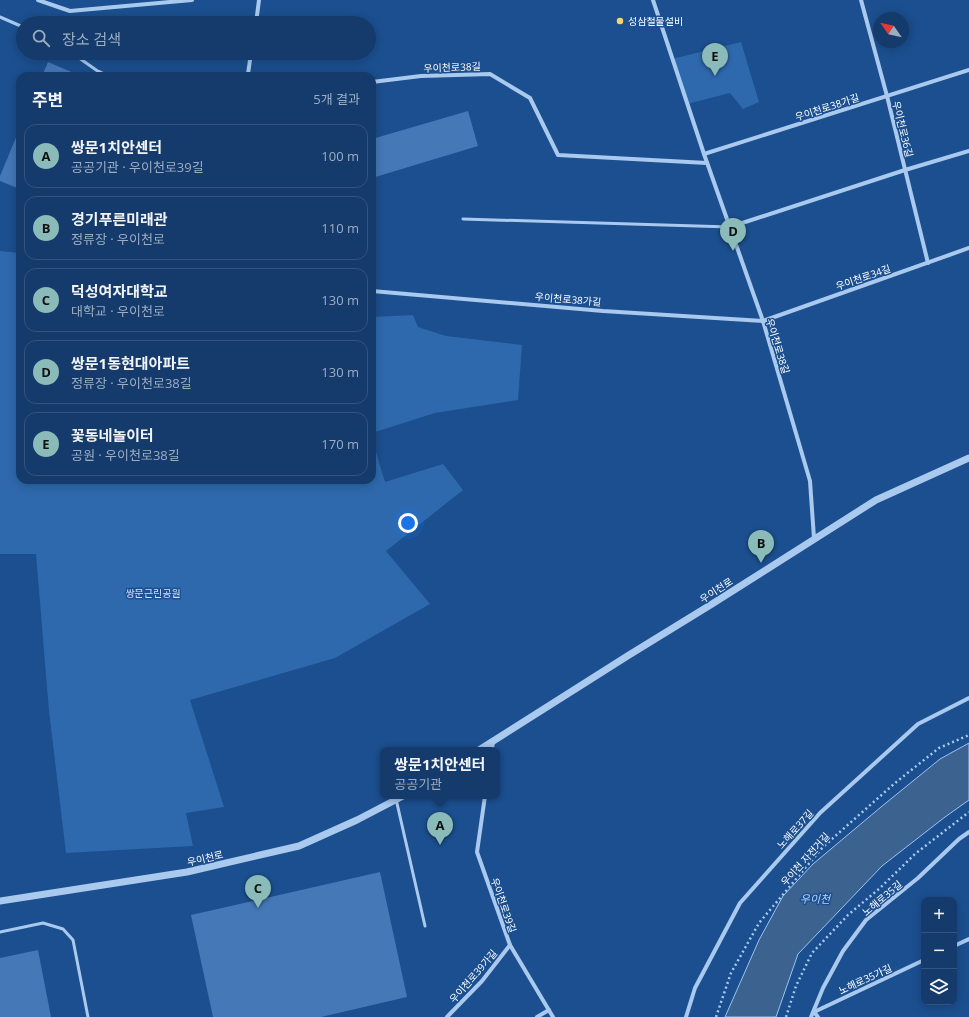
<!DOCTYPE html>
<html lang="ko">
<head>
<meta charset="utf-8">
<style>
	:root { --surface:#143b6b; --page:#1d4271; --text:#f1f3f6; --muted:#9dadc1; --line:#33557e; --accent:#8bbbb9 }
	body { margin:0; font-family:"Open Sans","Noto Sans KR",sans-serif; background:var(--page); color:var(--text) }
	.controls { position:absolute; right:12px; bottom:12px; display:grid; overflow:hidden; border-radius:8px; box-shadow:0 2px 10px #0003 }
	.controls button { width:36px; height:36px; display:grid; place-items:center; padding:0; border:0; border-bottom:1px solid var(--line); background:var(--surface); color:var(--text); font:20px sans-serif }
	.compass { position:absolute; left:873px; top:12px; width:36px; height:36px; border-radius:50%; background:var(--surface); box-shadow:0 2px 10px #0003; rotate:304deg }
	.you { position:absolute; left:408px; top:523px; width:14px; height:14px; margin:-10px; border:3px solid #fff; border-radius:50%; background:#1a73e8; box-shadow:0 0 0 6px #1a73e833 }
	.badge { display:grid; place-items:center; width:26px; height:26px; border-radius:50%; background:var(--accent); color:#111; font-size:13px; font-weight:700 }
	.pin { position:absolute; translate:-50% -33px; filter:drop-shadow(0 1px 2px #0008) }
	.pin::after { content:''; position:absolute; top:21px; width:14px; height:12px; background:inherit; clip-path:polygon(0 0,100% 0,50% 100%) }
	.popup { position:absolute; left:380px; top:747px; width:120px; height:52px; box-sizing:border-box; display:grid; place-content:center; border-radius:8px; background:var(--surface); filter:drop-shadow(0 1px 3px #0005); font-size:13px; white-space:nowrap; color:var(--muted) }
	.popup b { font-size:15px; color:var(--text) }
	.popup::after { content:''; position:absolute; left:50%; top:100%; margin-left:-8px; border:8px solid transparent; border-top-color:var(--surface) }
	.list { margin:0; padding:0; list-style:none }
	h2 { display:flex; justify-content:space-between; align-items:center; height:52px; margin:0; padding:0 16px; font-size:17px }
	h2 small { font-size:13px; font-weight:400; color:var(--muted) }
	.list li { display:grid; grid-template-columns:26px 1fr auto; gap:12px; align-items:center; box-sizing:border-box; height:64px; margin:0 8px 8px; padding:0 8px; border:1px solid var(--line); border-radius:12px }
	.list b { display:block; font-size:15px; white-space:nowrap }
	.list p { margin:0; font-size:13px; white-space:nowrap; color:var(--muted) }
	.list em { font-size:13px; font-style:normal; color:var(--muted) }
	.icon { flex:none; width:22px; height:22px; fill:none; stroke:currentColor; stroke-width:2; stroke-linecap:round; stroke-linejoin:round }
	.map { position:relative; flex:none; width:969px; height:1017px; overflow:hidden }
	.search { position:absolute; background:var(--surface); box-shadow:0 2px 10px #0003; left:16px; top:16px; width:360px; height:44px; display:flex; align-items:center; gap:10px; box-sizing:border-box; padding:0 14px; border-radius:22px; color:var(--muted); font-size:15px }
	.panel { position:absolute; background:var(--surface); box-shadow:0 2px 10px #0003; left:16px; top:72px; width:360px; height:412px; border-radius:12px }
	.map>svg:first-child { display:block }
</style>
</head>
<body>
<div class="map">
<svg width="969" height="1017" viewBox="0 0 969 1017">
	<rect width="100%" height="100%" fill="#1b4f8f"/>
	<g fill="#2e69ad">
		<polygon points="741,42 759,102 743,109 730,93 687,104 672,59"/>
		<polygon points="0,251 20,253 20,480 372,480 372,439 385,482 443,464 463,490 386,551 430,604 335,658 190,700 224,807 186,813 193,846 66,853 49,711 36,554 0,554"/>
		<polygon points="413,315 418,327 446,336 522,345 518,400 435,413 372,433 372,317"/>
	</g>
	<polygon fill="#3c6290" stroke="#9cc4f0" points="969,743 969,800 945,817 882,866 798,954 776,1017 725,1017 759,940 783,896 813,864 881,807 940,759"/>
	<g fill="#4478b7">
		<polygon points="48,62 76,74 75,76 42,76"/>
		<polygon points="468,111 478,146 372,178 372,139"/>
		<polygon points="20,128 20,189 0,181 0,176"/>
		<polygon points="380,872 407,997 321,1017 213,1017 191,915"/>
		<polygon points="38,950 51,1017 0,1017 0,958"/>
	</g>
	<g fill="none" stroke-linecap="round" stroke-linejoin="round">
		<g stroke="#a9c9ee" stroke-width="2.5" stroke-dasharray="2 3" stroke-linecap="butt">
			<polyline points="716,1017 731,973 759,923 823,847 895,783 939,748 969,735"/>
			<polyline points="786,1017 796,986 812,953 848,915 880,888 915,854 969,812"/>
		</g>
		<g stroke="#a9c9ee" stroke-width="3">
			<polyline points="0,17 23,27"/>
			<polyline points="72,53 99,72"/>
			<polyline points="463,219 730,227"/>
			<polyline points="396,799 425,926"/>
			<polyline points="0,932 43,923 63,929 73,940 88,1017"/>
		</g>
		<g stroke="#a9c9ee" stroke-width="4">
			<polyline points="38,0 70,11 192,0"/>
			<polyline points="653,0 704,154 763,321 810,481 814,538"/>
			<polyline points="861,0 887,96 928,263"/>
			<polyline points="256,23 259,0"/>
			<polyline points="99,72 107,76"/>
			<polyline points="244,76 248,74 251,53"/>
			<polyline points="372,82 421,76 490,74 530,98 558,155 707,163"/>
			<polyline points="704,154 969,70"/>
			<polyline points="730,227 905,170 969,151"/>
			<polyline points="372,291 603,311 763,321 969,248"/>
			<polyline points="492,750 493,741"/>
			<polyline points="485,796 477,852 510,945 553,1017"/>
			<polyline points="954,946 969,939"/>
			<polyline points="447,1017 482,981 510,945"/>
			<polyline points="537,1017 549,1010"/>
			<polyline points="686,1017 695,988 740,903 820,813 918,724 969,698"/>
			<polyline points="811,1017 823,988 843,951 866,920 918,878 959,839 969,832"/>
			<polyline points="818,1017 814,1012 924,960"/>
		</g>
		<g stroke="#a9c9ee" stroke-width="7">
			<polyline points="479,750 629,655 712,604 876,500 969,458"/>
			<polyline points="0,901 187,872 299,846 357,820 403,796"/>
		</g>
	</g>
	<circle fill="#ffd166" stroke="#1b4f8f" stroke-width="1.5" cx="620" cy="21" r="4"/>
	<g text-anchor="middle" stroke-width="3" stroke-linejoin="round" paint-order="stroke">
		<g font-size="10" fill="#fff" stroke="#1b4f8f" text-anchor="start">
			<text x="628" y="25">성삼철물설비</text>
		</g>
		<g font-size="10" fill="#fff" stroke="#1b4f8f">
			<text transform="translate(452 67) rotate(-2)" y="4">우이천로38길</text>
			<text transform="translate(827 107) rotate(-18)" y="4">우이천로38가길</text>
			<text transform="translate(903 129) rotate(76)" y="4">우이천로36길</text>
			<text transform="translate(863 277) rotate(-19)" y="4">우이천로34길</text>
			<text transform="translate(568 299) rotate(5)" y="4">우이천로38가길</text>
			<text transform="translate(778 346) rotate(73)" y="4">우이천로38길</text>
			<text transform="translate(716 590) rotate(-33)" y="4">우이천로</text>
			<text transform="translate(795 829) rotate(-48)" y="4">노해로37길</text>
			<text transform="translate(205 858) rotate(-13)" y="4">우이천로</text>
			<text transform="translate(805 859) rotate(-48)" y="4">우이천 자전거길</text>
			<text transform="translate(882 898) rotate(-40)" y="4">노해로35길</text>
			<text transform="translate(504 905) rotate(71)" y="4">우이천로39길</text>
			<text transform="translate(473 976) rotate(-49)" y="4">우이천로39가길</text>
			<text transform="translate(865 979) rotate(-25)" y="4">노해로35가길</text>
		</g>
		<g font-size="10" fill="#cfe3fa" stroke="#1b4f8f">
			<text x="153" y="597">쌍문근린공원</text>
		</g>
		<g font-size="11" font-style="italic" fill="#b5d3f5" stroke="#1b4f8f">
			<text x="815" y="903">우이천</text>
		</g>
	</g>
</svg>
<div class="controls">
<button>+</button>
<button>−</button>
<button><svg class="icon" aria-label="layers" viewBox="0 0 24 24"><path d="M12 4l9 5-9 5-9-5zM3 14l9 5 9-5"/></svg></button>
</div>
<svg class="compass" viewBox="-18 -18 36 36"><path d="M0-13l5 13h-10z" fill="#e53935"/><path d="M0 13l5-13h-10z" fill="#9dadc1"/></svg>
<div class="you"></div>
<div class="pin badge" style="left:440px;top:845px">A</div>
<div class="popup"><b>쌍문1치안센터</b>공공기관</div>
<div class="pin badge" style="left:761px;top:563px">B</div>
<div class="pin badge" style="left:258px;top:908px">C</div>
<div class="pin badge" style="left:733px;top:251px">D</div>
<div class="pin badge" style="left:715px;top:76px">E</div>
<div class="search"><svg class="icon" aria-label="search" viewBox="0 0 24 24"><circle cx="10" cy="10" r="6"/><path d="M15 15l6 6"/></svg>장소 검색</div>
<section class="panel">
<h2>주변<small>5개 결과</small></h2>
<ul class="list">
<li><span class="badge">A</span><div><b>쌍문1치안센터</b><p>공공기관 · 우이천로39길</p></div><em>100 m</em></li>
<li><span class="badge">B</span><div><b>경기푸른미래관</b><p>정류장 · 우이천로</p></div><em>110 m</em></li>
<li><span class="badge">C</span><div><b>덕성여자대학교</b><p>대학교 · 우이천로</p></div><em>130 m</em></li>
<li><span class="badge">D</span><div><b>쌍문1동현대아파트</b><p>정류장 · 우이천로38길</p></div><em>130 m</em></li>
<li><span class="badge">E</span><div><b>꽃동네놀이터</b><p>공원 · 우이천로38길</p></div><em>170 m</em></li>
</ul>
</section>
</div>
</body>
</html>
